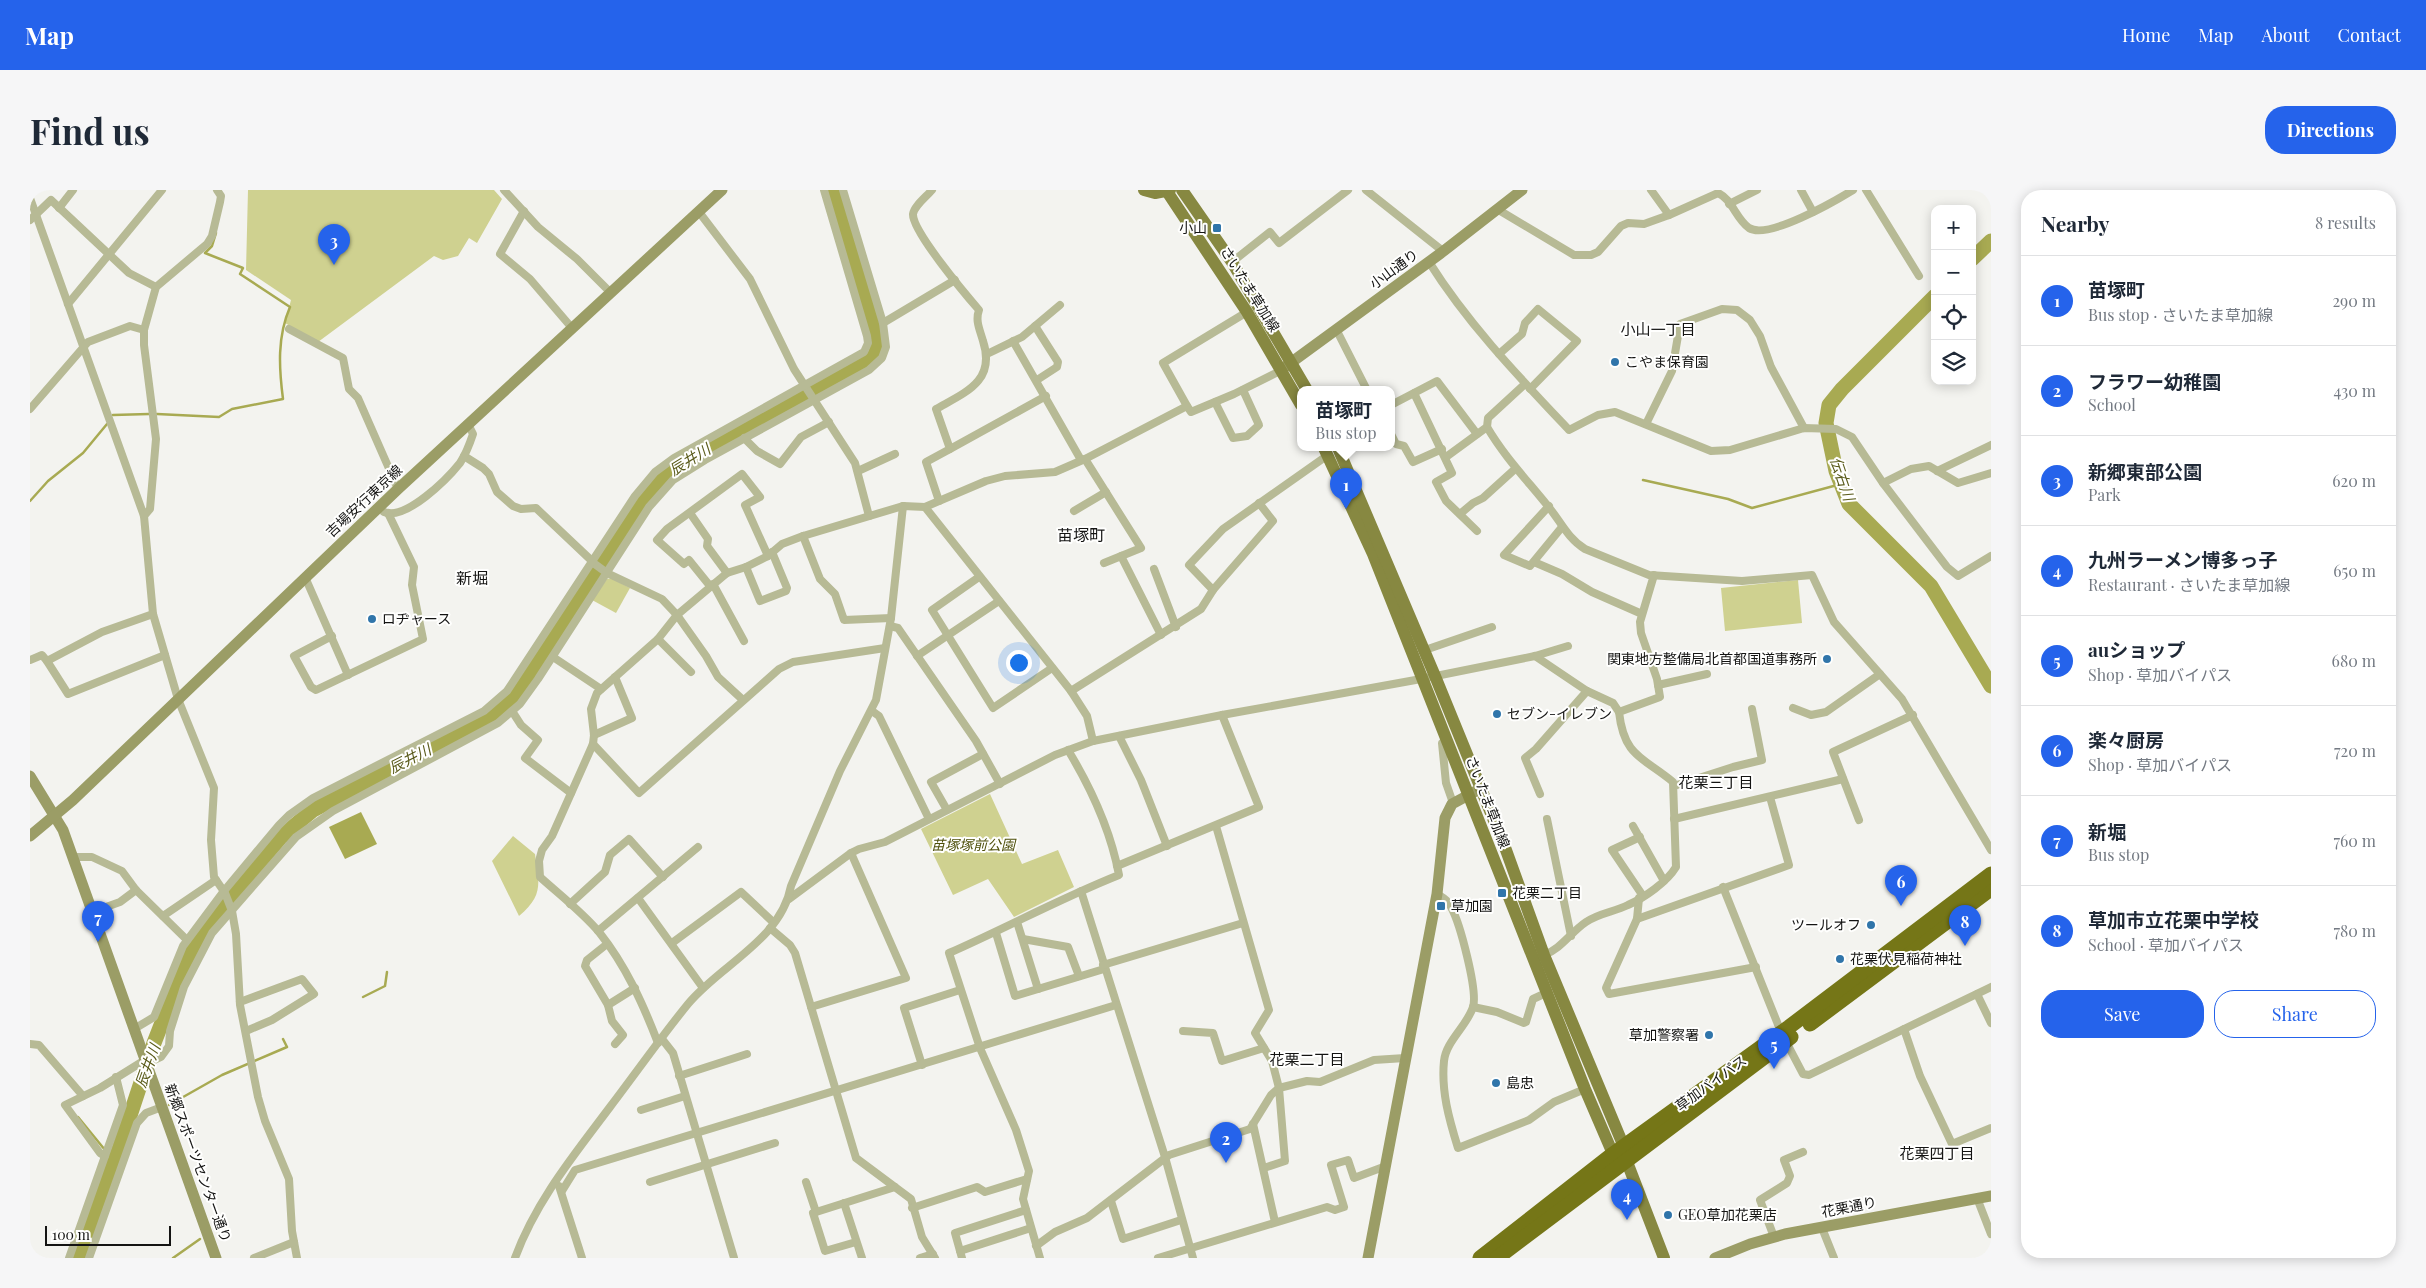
<!DOCTYPE html>
<html lang="en">
<head>
<meta charset="utf-8">
<style>
	:root { --surface:#fff; --page:#f6f6f7; --text:#1f2937; --muted:#747a83; --line:#e0e1e3; --accent:#2563eb }
	body { margin:0; font-family:"Playfair Display","Noto Sans JP",serif; background:var(--page); color:var(--text) }
	.controls { position:absolute; right:15px; top:15px; display:grid; overflow:hidden; border-radius:10px; box-shadow:0 2px 12px #0003 }
	.controls button { width:45px; height:45px; display:grid; place-items:center; padding:0; border:0; border-bottom:1px solid var(--line); background:var(--surface); color:var(--text); font:25px sans-serif }
	.scale { position:absolute; left:15px; bottom:12px; width:126px; box-sizing:border-box; padding-left:5px; border:2px solid #141413; border-top:0; font-size:14px; line-height:18px; white-space:nowrap; color:#141413; -webkit-text-stroke:4px #fffffe; paint-order:stroke }
	.you { position:absolute; left:988px; top:472px; width:18px; height:18px; margin:-12px; border:4px solid #fff; border-radius:50%; background:#1a73e8; box-shadow:0 0 0 8px #1a73e833 }
	.badge { display:grid; place-items:center; width:32px; height:32px; border-radius:50%; background:var(--accent); color:#fff; font-size:16px; font-weight:700 }
	.pin { position:absolute; translate:-50% -41px; filter:drop-shadow(0 1px 2px #0008) }
	.pin::after { content:''; position:absolute; top:26px; width:18px; height:15px; background:inherit; clip-path:polygon(0 0,100% 0,50% 100%) }
	.popup { position:absolute; left:1267px; top:196px; width:98px; height:65px; box-sizing:border-box; display:grid; place-content:center; border-radius:10px; background:var(--surface); filter:drop-shadow(0 1px 4px #0005); font-size:16px; white-space:nowrap; color:var(--muted) }
	.popup b { font-size:19px; color:var(--text) }
	.popup::after { content:''; position:absolute; left:50%; top:100%; margin-left:-10px; border:10px solid transparent; border-top-color:var(--surface) }
	.list { margin:0; padding:0; list-style:none }
	h2 { display:flex; justify-content:space-between; align-items:center; height:65px; margin:0; padding:0 20px; font-size:21px }
	h2 small { font-size:16px; font-weight:400; color:var(--muted) }
	.list li { display:grid; grid-template-columns:32px 1fr auto; gap:15px; align-items:center; box-sizing:border-box; height:90px; padding:0 20px; border-top:1px solid var(--line) }
	.list b { display:block; font-size:19px; white-space:nowrap }
	.list p { margin:0; font-size:16px; white-space:nowrap; color:var(--muted) }
	.list em { font-size:16px; font-style:normal; color:var(--muted) }
	.actions { display:flex; gap:10px; padding:15px 20px }
	.actions a { flex:1; padding:11px 0; border:1px solid var(--accent); border-radius:20px; text-align:center; font-size:18px; color:var(--accent) }
	.actions .main { background:var(--accent); color:#fff }
	.icon { flex:none; width:28px; height:28px; fill:none; stroke:currentColor; stroke-width:2; stroke-linecap:round; stroke-linejoin:round }
	.map { position:relative; flex:none; width:1961px; height:1068px; overflow:hidden; border-radius:20px }
	header { display:flex; align-items:center; gap:30px; box-sizing:border-box; height:70px; padding:0 25px; background:var(--accent); color:#fff }
	header strong { font-size:24px }
	nav { display:flex; gap:28px; margin-inline-start:auto; font-size:18px }
	.intro { display:flex; align-items:center; justify-content:space-between; box-sizing:border-box; height:120px; padding:0 30px }
	h1 { margin:0; font-size:35px }
	.button { padding:12px 22px; border-radius:20px; background:var(--accent); color:#fff; font-size:18px; font-weight:700 }
	main { display:flex; gap:30px; padding:0 30px }
	aside { flex:1; background:var(--surface); border-radius:20px; box-shadow:0 2px 12px #0003 }
	.map>svg:first-child { display:block }
</style>
</head>
<body>
<header>
<strong>Map</strong>
<nav><a>Home</a><a>Map</a><a>About</a><a>Contact</a></nav>
</header>
<div class="intro"><h1>Find us</h1><a class="button">Directions</a></div>
<main>
<div class="map">
<svg width="1961" height="1068" viewBox="0 0 1961 1068">
	<rect width="100%" height="100%" fill="#f3f3ef"/>
	<g fill="#cfd190">
		<polygon points="218,0 464,0 472,9 447,53 439,48 428,66 413,70 404,66 288,152 255,133 261,110 216,80"/>
		<polygon points="581,388 600,398 586,423 562,410 577,389"/>
		<polygon points="1768,390 1772,433 1695,441 1691,398"/>
		<polygon points="960,604 992,674 1028,660 1044,697 984,727 958,689 923,705 891,639"/>
		<path d="M483,646L505,664C509,693 514,705 489,726L462,671Z"/>
	</g>
	<polygon fill="#a8aa52" points="331,622 347,654 315,669 299,637"/>
	<g fill="none" stroke-linecap="round" stroke-linejoin="round">
		<g stroke="#a8aa52" stroke-width="2.5">
			<path d="M127,224L189,227L202,219L253,209C249,178 247,147 260,117L210,84L213,78L175,63L182,56L186,43"/>
			<polyline points="83,225 119,224"/>
			<polyline points="1613,290 1698,309 1722,318 1811,294"/>
			<polyline points="0,311 18,291 53,263 77,234"/>
			<polyline points="333,807 355,796 357,782"/>
			<polyline points="139,915 192,885 257,857 253,849"/>
			<polyline points="48,927 75,960"/>
			<polyline points="78,964 84,971"/>
			<polyline points="143,1068 170,1049"/>
		</g>
		<g stroke="#a8aa52" stroke-width="15">
			<polyline points="1942,69 1961,51"/>
			<polyline points="1905,106 1812,199 1799,215 1796,233 1806,281 1819,314 1901,396 1961,496"/>
			<polyline points="48,1068 89,959 124,853 158,766 181,731 251,647 283,620 453,531 487,505 607,317 629,290 647,275 844,167 847,159 847,147 803,0"/>
		</g>
		<g stroke="#b7ba95" stroke-width="8">
			<polyline points="474,0 508,37 547,69 581,103"/>
			<path d="M902,0C897,6 884,16 883,24C882,41 936,105 949,120C945,131 950,140 953,151C966,191 936,202 906,219L920,259L896,272L909,311"/>
			<polyline points="1336,0 1409,58 1411,63"/>
			<polyline points="1621,0 1639,25"/>
			<polyline points="1771,0 1783,22"/>
			<polyline points="1836,0 1889,86"/>
			<polyline points="0,8 114,326 123,424 148,509 184,598 181,650 184,687 195,703 202,721 206,744 210,815 228,907 235,931 259,989 262,1041 267,1068"/>
			<polyline points="1699,14 1727,0"/>
			<polyline points="29,18 43,0"/>
			<path d="M1467,19L1544,65H1561L1568,62L1591,36L1598,33L1614,34L1639,25L1688,3C1702,9 1706,29 1719,38C1738,50 1805,11 1823,0"/>
			<polyline points="494,21 470,64 500,89 542,138"/>
			<polyline points="669,22 720,89 764,179 825,273 839,326"/>
			<polyline points="0,30 21,10 99,83 126,97"/>
			<polyline points="1202,72 1240,42 1249,53 1318,0"/>
			<path d="M1399,72C1438,134 1489,187 1539,240L1568,225L1585,222L1681,261L1700,260L1774,238L1806,239L1822,247L1853,293L1917,377L1928,386L1961,366"/>
			<polyline points="38,114 132,0"/>
			<polyline points="853,133 925,90"/>
			<polyline points="1005,136 1028,172 1027,177 1007,190"/>
			<polyline points="259,139 313,168 319,199 328,208 368,299"/>
			<polyline points="1306,139 1337,200"/>
			<polyline points="983,151 1051,270"/>
			<polyline points="957,164 992,147 1030,115"/>
			<polyline points="1469,164 1492,144 1495,133 1508,119 1547,151 1500,199"/>
			<polyline points="1384,203 1422,283 1406,292 1416,311 1447,341"/>
			<polyline points="1185,212 1203,248 1217,246 1229,235 1213,200"/>
			<polyline points="1361,215 1407,191 1447,244"/>
			<polyline points="1157,216 1133,173 1217,122"/>
			<polyline points="0,219 58,152 100,136 114,140"/>
			<polyline points="1616,234 1642,181 1650,134 1692,119 1707,120 1720,130 1730,146 1741,177 1774,238"/>
			<path d="M1457,237C1474,266 1496,289 1517,315C1530,330 1537,348 1555,359L1619,385L1712,391L1782,385L1804,432L1872,509L1961,660"/>
			<polyline points="1361,244 1366,254 1374,256 1383,272 1412,259"/>
			<polyline points="714,248 727,261 750,274 771,247 799,232"/>
			<polyline points="920,259 1016,206"/>
			<polyline points="434,266 453,278 459,284 467,302 483,316 491,319 506,318 562,371"/>
			<polyline points="1416,267 1457,237 1458,228 1495,194"/>
			<polyline points="1055,269 1111,358 1074,373"/>
			<polyline points="828,281 865,264"/>
			<polyline points="1907,281 1961,255"/>
			<polyline points="1853,293 1881,279 1899,276 1928,293 1961,283"/>
			<polyline points="1519,316 1474,365 1500,376 1532,337"/>
			<polyline points="895,317 956,291 975,286 1025,282 1055,269 1157,216 1161,222 1204,204 1252,180"/>
			<polyline points="1044,321 1076,302"/>
			<path d="M354,322C376,331 418,288 430,273C436,264 440,253 443,244L438,234"/>
			<polyline points="660,323 678,349 677,356 697,383"/>
			<polyline points="1430,324 1443,313 1453,308 1485,279"/>
			<polyline points="114,326 120,319 126,249 114,155 114,140 126,97 177,54 182,46 190,12 191,6 187,0"/>
			<polyline points="773,346 790,389 805,404 814,430 861,428"/>
			<polyline points="1091,366 1131,445"/>
			<polyline points="562,372 577,383 632,409 647,425 676,466 688,487 713,510"/>
			<polyline points="1504,372 1532,384 1562,402 1612,424"/>
			<polyline points="716,377 730,411 756,401 757,398 742,362"/>
			<polyline points="1124,379 1146,437"/>
			<polyline points="275,387 318,485"/>
			<polyline points="949,387 902,420 963,518 1022,478"/>
			<polyline points="683,394 714,451"/>
			<polyline points="680,396 659,370 654,374 627,350 637,339 712,284 730,307 715,315 738,366"/>
			<polyline points="1183,400 1159,375 1193,339 1298,265"/>
			<polyline points="123,424 72,442 17,471 38,504 135,465"/>
			<polyline points="860,436 868,438 946,551 970,594"/>
			<polyline points="302,446 264,466 281,497 286,500 393,449 382,395 384,377 358,323"/>
			<polyline points="628,449 661,482"/>
			<polyline points="1395,460 1462,437"/>
			<polyline points="887,466 969,411"/>
			<polyline points="1505,466 1557,501 1583,513 1589,522"/>
			<polyline points="523,467 571,499"/>
			<polyline points="0,470 12,465 17,471"/>
			<polyline points="1628,495 1677,484"/>
			<polyline points="1041,501 1171,419 1183,400 1243,331 1229,313"/>
			<polyline points="1763,518 1781,525 1796,522 1850,484"/>
			<polyline points="482,521 491,535 508,550 495,568 541,603"/>
			<polyline points="842,521 849,526 899,629"/>
			<polyline points="564,545 602,528 585,487"/>
			<polyline points="1089,546 1111,590 1137,656"/>
			<polyline points="1417,550 1412,553 1416,593 1423,613"/>
			<polyline points="563,554 609,603 749,479 763,472 855,458"/>
			<polyline points="1644,596 1703,577 1732,570 1722,519"/>
			<polyline points="1510,604 1495,568 1506,559 1557,501"/>
			<polyline points="917,620 901,592 953,564"/>
			<polyline points="1517,629 1541,746"/>
			<polyline points="1644,629 1813,589"/>
			<polyline points="1829,630 1803,562 1883,525"/>
			<polyline points="1186,636 1239,820 1225,843 1242,871 1249,898 1255,971 1234,978"/>
			<polyline points="1603,636 1634,691"/>
			<polyline points="1610,647 1582,660 1613,706"/>
			<polyline points="43,667 62,667 92,681 106,700 157,750"/>
			<polyline points="1087,676 1229,617 1192,525"/>
			<polyline points="1693,697 1751,842 1773,884 1779,885 1961,797"/>
			<polyline points="1051,701 1135,967 1163,1068"/>
			<path d="M1407,704C1413,708 1418,710 1421,717C1430,733 1448,801 1443,817C1437,836 1416,851 1414,871C1411,901 1419,929 1428,958L1499,930L1524,912L1555,899"/>
			<polyline points="608,708 673,798"/>
			<polyline points="1609,708 1607,729 1576,798 1579,804 1726,777"/>
			<polyline points="759,709 821,663 829,659 855,652 1025,565 1063,551 1192,525 1391,489 1505,466 1538,456"/>
			<polyline points="540,714 575,682 580,665 599,649 633,687"/>
			<polyline points="62,722 90,712 106,700"/>
			<polyline points="133,726 186,690"/>
			<polyline points="1607,729 1759,675 1740,607"/>
			<polyline points="987,732 1008,799"/>
			<polyline points="740,738 760,755 765,763 826,968 881,1009 892,1047 905,1068"/>
			<polyline points="568,741 668,657"/>
			<polyline points="966,743 985,806 1074,779"/>
			<polyline points="993,749 1038,757 1049,786"/>
			<polyline points="642,753 711,702 743,732"/>
			<polyline points="577,754 557,770 555,776 578,815"/>
			<path d="M1514,765C1531,759 1541,742 1556,732C1569,723 1584,722 1598,715C1614,708 1637,692 1646,677L1643,592C1613,567 1594,567 1589,522L1630,507L1627,489L1611,443L1610,432L1624,385"/>
			<polyline points="1073,775 1213,733"/>
			<polyline points="1947,804 1961,833"/>
			<polyline points="210,812 272,789 284,804 242,830 216,841"/>
			<polyline points="781,817 876,788 821,663"/>
			<polyline points="1443,817 1467,822 1494,833 1496,832 1503,809 1516,803"/>
			<polyline points="104,839 124,827 153,756 194,701 249,635 259,625 283,608 454,521 477,501 605,306 625,282 644,268 834,162 838,153 837,146 794,0"/>
			<polyline points="1874,839 1890,886 1922,954 1961,938"/>
			<polyline points="1153,841 1183,843 1192,871 1234,858"/>
			<polyline points="632,849 643,863 704,1068"/>
			<path d="M628,853C613,814 596,776 569,742C552,722 530,705 510,687L509,671L512,660L522,646L563,554L564,545L561,519L567,503L628,449L647,425L697,383L716,377L738,366L752,354L773,346L873,316L895,317L1041,501L1057,526L1063,551"/>
			<polyline points="0,854 9,855 53,906"/>
			<polyline points="585,854 593,845 582,831 578,815 605,798"/>
			<polyline points="116,874 131,867 139,856 140,841 154,797 182,743 266,647 303,621 468,533 490,514 508,489 619,317 643,290 675,270 839,180 852,168 856,157 853,133 813,0"/>
			<polyline points="892,875 874,818 930,800"/>
			<polyline points="649,886 717,864"/>
			<polyline points="611,920 655,906"/>
			<polyline points="1223,934 1245,1032"/>
			<polyline points="75,966 70,963 35,915 70,898 115,870"/>
			<polyline points="620,992 745,953"/>
			<polyline points="776,992 786,1022"/>
			<polyline points="529,996 552,1068"/>
			<polyline points="532,1001 545,980 1086,815"/>
			<polyline points="1947,1008 1961,1044"/>
			<polyline points="1081,1011 1093,1049 1151,1030"/>
			<polyline points="814,1013 832,1068"/>
			<polyline points="882,1018 947,997 955,1002 997,989"/>
			<polyline points="1792,1038 1804,1068"/>
			<polyline points="1744,1047 1730,1010 1757,993 1760,986 1754,970 1773,962"/>
			<polyline points="826,1052 795,1061 783,1023 865,997"/>
			<polyline points="1006,1056 1025,1042 1057,1028 1139,965 1220,939 1241,905 1249,898 1277,891 1290,892 1344,870 1375,868"/>
			<polyline points="930,1061 1001,1038"/>
			<polyline points="39,1068 93,915 86,887"/>
			<polyline points="59,1068 107,933 116,923 132,917"/>
			<polyline points="224,1068 264,1052"/>
			<path d="M485,1068C506,1011 544,965 580,917C606,883 631,847 658,814C690,775 751,750 761,696L810,581L846,510L861,428L873,316"/>
			<polyline points="890,1068 903,1064"/>
			<polyline points="932,1068 925,1043 996,1020"/>
			<path d="M1010,1068L993,1009L999,981L986,940L950,858L919,763C976,738 1031,708 1089,685C1081,642 1061,598 1038,560"/>
			<polyline points="1128,1068 1297,1017 1305,1020 1314,1017 1301,975 1318,970 1324,988 1356,976"/>
		</g>
		<g stroke="#9b9d66" stroke-width="11">
			<polyline points="1255,177 1411,63 1492,0"/>
			<polyline points="0,586 33,640 186,1068"/>
			<polyline points="0,646 43,610 368,299 692,0"/>
			<polyline points="1338,1068 1407,704 1415,628 1422,614 1446,601"/>
			<polyline points="1685,1068 1720,1054 1755,1044 1961,1006"/>
		</g>
		<g stroke="#878841" stroke-width="12">
			<polyline points="1114,0 1125,3 1140,0"/>
			<polyline points="1136,0 1217,122 1271,215"/>
			<polyline points="1152,0 1202,72 1277,200"/>
			<polyline points="1294,258 1343,364 1555,899 1583,964 1590,968"/>
			<polyline points="1308,258 1405,486 1476,660 1514,765 1594,957 1597,972 1634,1068"/>
		</g>
		<g stroke="#757617" stroke-width="15">
			<polyline points="1780,834 1961,699"/>
			<polyline points="1450,1068 1583,964 1759,837 1961,684"/>
			<polyline points="1467,1068 1761,847"/>
		</g>
	</g>
	<g fill="#3075aa" stroke="#fffffe" stroke-width="2">
		<rect x="1182" y="33" width="10" height="10" rx="2.5"/>
		<circle cx="1585" cy="172" r="5"/>
		<circle cx="342" cy="429" r="5"/>
		<circle cx="1797" cy="469" r="5"/>
		<circle cx="1467" cy="524" r="5"/>
		<rect x="1467" y="698" width="10" height="10" rx="2.5"/>
		<rect x="1406" y="711" width="10" height="10" rx="2.5"/>
		<circle cx="1841" cy="735" r="5"/>
		<circle cx="1810" cy="769" r="5"/>
		<circle cx="1679" cy="845" r="5"/>
		<circle cx="1466" cy="893" r="5"/>
		<circle cx="1638" cy="1025" r="5"/>
	</g>
	<g text-anchor="middle" stroke-width="4" stroke-linejoin="round" paint-order="stroke">
		<g font-size="14" fill="#141413" stroke="#fffffe" text-anchor="start">
			<text x="1177" y="43" text-anchor="end">小山</text>
			<text x="1595" y="177">こやま保育園</text>
			<text x="352" y="434">ロヂャース</text>
			<text x="1787" y="474" text-anchor="end">関東地方整備局北首都国道事務所</text>
			<text x="1477" y="529">セブン-イレブン</text>
			<text x="1482" y="708">花栗二丁目</text>
			<text x="1421" y="721">草加園</text>
			<text x="1831" y="740" text-anchor="end">ツールオフ</text>
			<text x="1820" y="774">花栗伏見稲荷神社</text>
			<text x="1669" y="850" text-anchor="end">草加警察署</text>
			<text x="1476" y="898">島忠</text>
			<text x="1648" y="1030">GEO草加花栗店</text>
		</g>
		<g font-size="14" fill="#141413" stroke="#fffffe">
			<text transform="translate(1364 79) rotate(-36)" y="5">小山通り</text>
			<text transform="translate(1220 99) rotate(58)" y="5">さいたま草加線</text>
			<text transform="translate(334 311) rotate(-43)" y="5">吉場安行東京線</text>
			<text transform="translate(1458 612) rotate(69)" y="5">さいたま草加線</text>
			<text transform="translate(1681 893) rotate(-36)" y="5">草加バイパス</text>
			<text transform="translate(168 973) rotate(70)" y="5">新郷スポーツセンター通り</text>
			<text transform="translate(1819 1017) rotate(-11)" y="5">花栗通り</text>
		</g>
		<g font-size="14" font-style="italic" fill="#4e4f0a" stroke="#fffffe">
			<text x="943" y="660">苗塚塚前公園</text>
		</g>
		<g font-size="15" fill="#141413" stroke="#fffffe">
			<text x="1628" y="145">小山一丁目</text>
			<text x="1686" y="598">花栗三丁目</text>
			<text x="1277" y="875">花栗二丁目</text>
			<text x="1907" y="969">花栗四丁目</text>
		</g>
		<g font-size="15" font-style="italic" fill="#5a5b1b" stroke="#fffffe">
			<text transform="translate(660 270) rotate(-32)" y="5">辰井川</text>
			<text transform="translate(1812 289) rotate(71)" y="5">伝右川</text>
			<text transform="translate(380 569) rotate(-27)" y="5">辰井川</text>
			<text transform="translate(118 876) rotate(-70)" y="5">辰井川</text>
		</g>
		<g font-size="16" fill="#141413" stroke="#fffffe">
			<text x="1051" y="351">苗塚町</text>
			<text x="442" y="394">新堀</text>
		</g>
	</g>
</svg>
<div class="controls">
<button>+</button>
<button>−</button>
<button><svg class="icon" aria-label="locate" viewBox="0 0 24 24"><circle cx="12" cy="12" r="6"/><path d="M12 2v4M12 18v4M2 12h4M18 12h4"/></svg></button>
<button><svg class="icon" aria-label="layers" viewBox="0 0 24 24"><path d="M12 4l9 5-9 5-9-5zM3 14l9 5 9-5"/></svg></button>
</div>
<div class="scale">100 m</div>
<div class="you"></div>
<div class="pin badge" style="left:1316px;top:319px">1</div>
<div class="popup"><b>苗塚町</b>Bus stop</div>
<div class="pin badge" style="left:1196px;top:973px">2</div>
<div class="pin badge" style="left:304px;top:75px">3</div>
<div class="pin badge" style="left:1597px;top:1030px">4</div>
<div class="pin badge" style="left:1744px;top:879px">5</div>
<div class="pin badge" style="left:1871px;top:716px">6</div>
<div class="pin badge" style="left:68px;top:752px">7</div>
<div class="pin badge" style="left:1935px;top:756px">8</div>
</div>
<aside>
<h2>Nearby<small>8 results</small></h2>
<ul class="list">
<li><span class="badge">1</span><div><b>苗塚町</b><p>Bus stop · さいたま草加線</p></div><em>290 m</em></li>
<li><span class="badge">2</span><div><b>フラワー幼稚園</b><p>School</p></div><em>430 m</em></li>
<li><span class="badge">3</span><div><b>新郷東部公園</b><p>Park</p></div><em>620 m</em></li>
<li><span class="badge">4</span><div><b>九州ラーメン博多っ子</b><p>Restaurant · さいたま草加線</p></div><em>650 m</em></li>
<li><span class="badge">5</span><div><b>auショップ</b><p>Shop · 草加バイパス</p></div><em>680 m</em></li>
<li><span class="badge">6</span><div><b>楽々厨房</b><p>Shop · 草加バイパス</p></div><em>720 m</em></li>
<li><span class="badge">7</span><div><b>新堀</b><p>Bus stop</p></div><em>760 m</em></li>
<li><span class="badge">8</span><div><b>草加市立花栗中学校</b><p>School · 草加バイパス</p></div><em>780 m</em></li>
</ul>
<div class="actions"><a class="main">Save</a><a>Share</a></div>
</aside>
</main>
</body>
</html>
